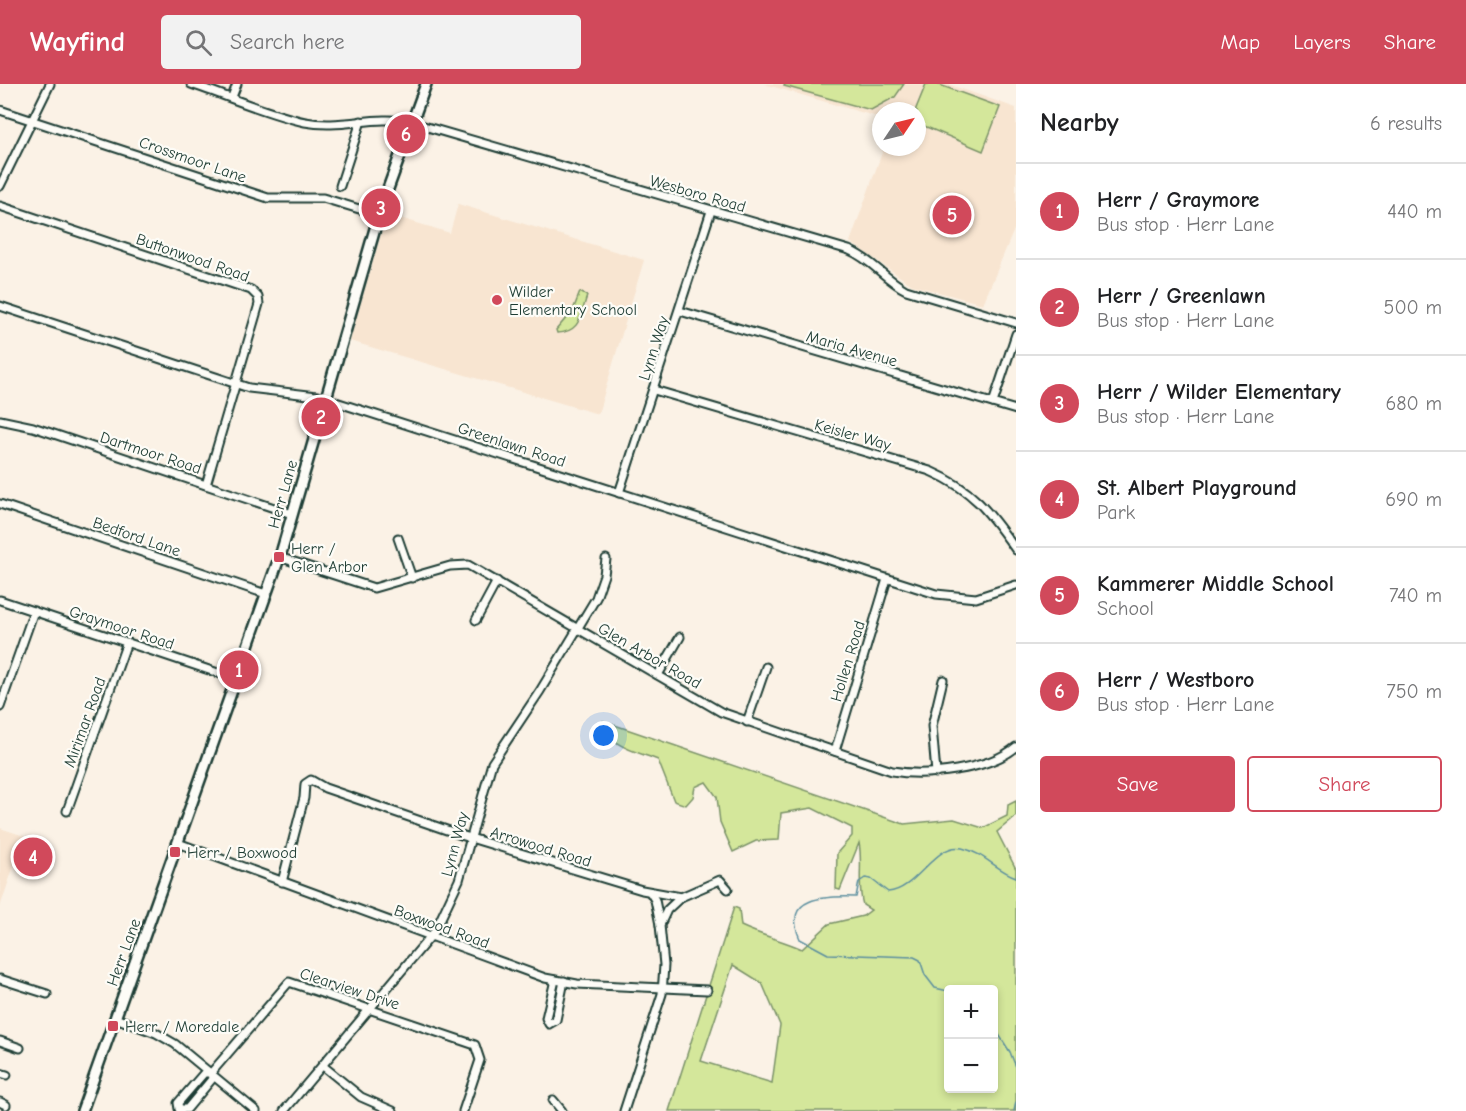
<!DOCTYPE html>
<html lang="en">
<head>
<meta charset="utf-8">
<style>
	:root { --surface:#fff; --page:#f2f2f2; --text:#202124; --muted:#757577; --line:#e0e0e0; --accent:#d1495b }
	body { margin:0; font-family:"Comic Neue",sans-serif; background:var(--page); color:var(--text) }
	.controls { position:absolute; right:18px; bottom:18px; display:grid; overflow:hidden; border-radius:6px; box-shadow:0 3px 9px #0003 }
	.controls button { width:54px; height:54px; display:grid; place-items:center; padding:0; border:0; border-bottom:2px solid var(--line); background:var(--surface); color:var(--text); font:30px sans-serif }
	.compass { position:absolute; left:872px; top:18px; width:54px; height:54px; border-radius:50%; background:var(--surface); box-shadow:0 3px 9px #0003; rotate:55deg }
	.you { position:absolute; left:604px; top:652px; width:21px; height:21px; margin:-15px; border:4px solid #fff; border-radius:50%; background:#1a73e8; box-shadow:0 0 0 9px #1a73e833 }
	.badge { display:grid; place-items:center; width:39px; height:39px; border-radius:50%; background:var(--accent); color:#fff; font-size:20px; font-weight:700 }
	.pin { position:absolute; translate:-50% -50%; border:3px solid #fff; box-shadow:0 2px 6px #0006 }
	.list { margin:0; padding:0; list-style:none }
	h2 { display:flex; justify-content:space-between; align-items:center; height:78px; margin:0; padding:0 24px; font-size:26px }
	h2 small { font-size:20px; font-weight:400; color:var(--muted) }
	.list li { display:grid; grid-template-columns:39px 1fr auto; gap:18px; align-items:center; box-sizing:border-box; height:96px; padding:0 24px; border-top:2px solid var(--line) }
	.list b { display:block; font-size:22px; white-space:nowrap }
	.list p { margin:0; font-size:20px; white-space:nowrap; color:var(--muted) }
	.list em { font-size:20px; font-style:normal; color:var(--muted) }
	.actions { display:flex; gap:12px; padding:18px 24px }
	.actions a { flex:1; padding:14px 0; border:2px solid var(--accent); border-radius:6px; text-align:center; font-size:21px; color:var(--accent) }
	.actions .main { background:var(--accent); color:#fff }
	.icon { flex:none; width:33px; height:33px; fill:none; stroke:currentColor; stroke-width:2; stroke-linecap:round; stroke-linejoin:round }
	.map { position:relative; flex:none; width:1016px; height:1027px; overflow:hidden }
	header { display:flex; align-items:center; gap:36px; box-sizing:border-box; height:84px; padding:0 30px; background:var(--accent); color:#fff }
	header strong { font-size:28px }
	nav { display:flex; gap:33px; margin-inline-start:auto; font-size:21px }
	.search { width:420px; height:54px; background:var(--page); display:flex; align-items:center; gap:15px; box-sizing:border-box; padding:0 21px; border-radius:6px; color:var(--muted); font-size:22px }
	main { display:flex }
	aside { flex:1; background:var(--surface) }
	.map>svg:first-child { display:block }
</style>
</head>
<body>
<header>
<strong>Wayfind</strong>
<div class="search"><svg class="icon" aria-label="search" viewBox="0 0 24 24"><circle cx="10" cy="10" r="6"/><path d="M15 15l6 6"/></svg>Search here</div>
<nav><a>Map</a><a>Layers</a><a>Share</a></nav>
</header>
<main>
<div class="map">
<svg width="1016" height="1027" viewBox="0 0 1016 1027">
	<rect width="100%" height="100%" fill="#fbf2e6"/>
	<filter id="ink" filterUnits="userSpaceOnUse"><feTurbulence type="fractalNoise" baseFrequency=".0167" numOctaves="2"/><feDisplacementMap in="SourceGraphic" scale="12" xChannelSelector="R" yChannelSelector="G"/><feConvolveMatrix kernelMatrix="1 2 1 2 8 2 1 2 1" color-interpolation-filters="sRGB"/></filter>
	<g filter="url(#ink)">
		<g fill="#f8e5d1">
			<polygon points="764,0 948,0 1016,24 1016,141 983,220 912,201 850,158 884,63 917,63 917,27 881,27 881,34"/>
			<polygon points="458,120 644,176 598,330 350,257 387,130 450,149"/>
			<polygon points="0,744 24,752 0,823"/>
		</g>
		<g fill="#d4e79b" stroke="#7a9268" stroke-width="1.5" fill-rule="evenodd">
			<polygon points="785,0 904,0 895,13 871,26 784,2"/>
			<polygon points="926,0 937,0 1000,23 983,67 917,39 917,27 915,27"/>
			<path d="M580,208L587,212C580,232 581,248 557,249L556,246L573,226Z"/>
			<path d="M603,637L904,740L954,735L983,744L1007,732L1008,721L1016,717V732L997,748L1016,785V1027H669L734,823L739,825L741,842C762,852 782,856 802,865L829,840L863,832L871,826L863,821C857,801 863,779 859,759L840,806L836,805L837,769L852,752V744L812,724L781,729L779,756L756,757L733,768L720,738L717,713L706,698L695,703L693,713L686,721L674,717L658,676C638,668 605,662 603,637ZM733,881L762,899L780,941L772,999L701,977ZM948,906H994V1004H948Z"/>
			<polygon points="41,761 34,784 24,780 30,766"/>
		</g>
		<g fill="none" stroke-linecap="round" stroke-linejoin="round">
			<g stroke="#5c8f9f" stroke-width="1.5">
				<path d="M948,907L935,904L925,891L920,876L914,873L828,870L800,855C781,812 826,812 856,813L859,798L865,794L871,795L888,808C917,806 935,758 962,764C984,769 997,787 1016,793"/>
				<polyline points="994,943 1010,968 1016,983"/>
				<polyline points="1014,1027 1016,1018"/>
			</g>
			<g stroke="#1f3d34" stroke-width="11">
				<g id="street">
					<path d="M191,0C228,12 267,30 305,38C340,45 375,31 410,38L849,166C871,175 885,195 906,206L1016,239"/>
					<polyline points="232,13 237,0"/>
					<polyline points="0,26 268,114 323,114 379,131"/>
					<polyline points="0,102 50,0"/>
					<polyline points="340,102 361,37"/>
					<polyline points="0,122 251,206 258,213 259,220 206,401"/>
					<polyline points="0,222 249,304 317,312 936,510 976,514 1016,501"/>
					<polyline points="680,227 1016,326"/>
					<path d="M654,306L930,387C974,406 989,428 1016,466"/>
					<polyline points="993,319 1016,250"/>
					<polyline points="0,336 33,343 292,430"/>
					<polyline points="619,409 711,127"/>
					<polyline points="0,420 266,510"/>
					<polyline points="398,454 412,494"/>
					<path d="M279,473L374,504L450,482L468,481L721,628L892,687C926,693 989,686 1016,663"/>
					<polyline points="0,516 236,595"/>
					<polyline points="476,536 497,497"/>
					<polyline points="658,591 680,553"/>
					<polyline points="0,623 34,527"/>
					<polyline points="747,638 766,583"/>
					<polyline points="835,667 887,495"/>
					<polyline points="936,689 932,642 943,596"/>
					<polyline points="67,727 127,558"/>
					<polyline points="178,759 545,894 577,900 707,906"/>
					<polyline points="282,798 304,714 305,700 311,696 325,704 464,752 642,806 681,813 720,796 728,805"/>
					<polyline points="660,841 667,826 681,813"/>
					<polyline points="0,895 47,910"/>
					<polyline points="555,896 546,934 549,940 556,936 564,897"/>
					<polyline points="115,934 156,949 175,960 256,1027"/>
					<polyline points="0,957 20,964"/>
					<polyline points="323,982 361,1013 393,1027"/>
					<polyline points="0,989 7,991"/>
					<polygon points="204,989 211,989 212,995 187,1025 179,1025 178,1019"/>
					<polyline points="211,989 289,898 475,961 480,976 463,1027"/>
					<polyline points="553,1016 562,1027"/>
					<polyline points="0,1018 6,1021"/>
					<polyline points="284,1027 435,847 459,796 492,679 540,607 596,514 604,491 606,475"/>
					<polyline points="624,1027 662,910 664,881 660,841 655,816 650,808"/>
				</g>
			</g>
			<g stroke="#1f3d34" stroke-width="14">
				<polyline id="secondary" points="82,1027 282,466 381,124 426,0"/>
			</g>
			<use href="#street" stroke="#fdfcf7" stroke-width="7"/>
			<use href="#secondary" stroke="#fdfcf7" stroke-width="9"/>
		</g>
	</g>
	<g fill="#d1495b" stroke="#fdfcf7" stroke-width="2">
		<circle cx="497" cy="216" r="6"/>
		<rect x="273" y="467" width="12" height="12" rx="3"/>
		<rect x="169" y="762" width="12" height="12" rx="3"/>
		<rect x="107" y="936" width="12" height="12" rx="3"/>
	</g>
	<g text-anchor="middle" stroke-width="4.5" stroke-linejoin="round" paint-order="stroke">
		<g font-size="16" fill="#1f3d34" stroke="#fdfcf7">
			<text transform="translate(193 75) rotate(19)" y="6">Crossmoor Lane</text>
			<text transform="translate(698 109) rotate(16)" y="6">Wesboro Road</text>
			<text transform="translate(193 173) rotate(19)" y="6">Buttonwood Road</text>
			<text transform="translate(653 264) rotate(-72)" y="6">Lynn Way</text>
			<text transform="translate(852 264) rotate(16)" y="6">Maria Avenue</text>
			<text transform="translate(853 350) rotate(16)" y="6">Keisler Way</text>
			<text transform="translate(512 360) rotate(18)" y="6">Greenlawn Road</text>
			<text transform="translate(151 368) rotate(18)" y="6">Dartmoor Road</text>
			<text transform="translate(282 410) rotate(-74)" y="6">Herr Lane</text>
			<text transform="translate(137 452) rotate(19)" y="6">Bedford Lane</text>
			<text transform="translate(122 543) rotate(18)" y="6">Graymoor Road</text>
			<text transform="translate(650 571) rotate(30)" y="6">Glen Arbor Road</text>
			<text transform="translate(847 577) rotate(-73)" y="6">Hollen Road</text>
			<text transform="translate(84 638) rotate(-70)" y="6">Mirimar Road</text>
			<text transform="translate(454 760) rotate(-75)" y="6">Lynn Way</text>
			<text transform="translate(541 762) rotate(17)" y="6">Arrowood Road</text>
			<text transform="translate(442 842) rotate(20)" y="6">Boxwood Road</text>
			<text transform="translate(123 868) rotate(-70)" y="6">Herr Lane</text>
			<text transform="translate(350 904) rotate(18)" y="6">Clearview Drive</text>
		</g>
		<g font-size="16" fill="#1f3d34" stroke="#fdfcf7" text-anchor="start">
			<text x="509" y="213">Wilder<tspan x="509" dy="18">Elementary School</tspan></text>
			<text x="291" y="470">Herr /<tspan x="291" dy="18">Glen Arbor</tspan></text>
			<text x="187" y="774">Herr / Boxwood</text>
			<text x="125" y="948">Herr / Moredale</text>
		</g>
	</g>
</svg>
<div class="controls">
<button>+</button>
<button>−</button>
</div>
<svg class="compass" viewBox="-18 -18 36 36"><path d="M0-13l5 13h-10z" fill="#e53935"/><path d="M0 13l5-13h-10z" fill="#757577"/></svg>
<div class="you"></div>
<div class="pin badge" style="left:239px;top:586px">1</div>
<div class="pin badge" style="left:321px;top:333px">2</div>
<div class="pin badge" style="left:381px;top:124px">3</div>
<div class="pin badge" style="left:33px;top:773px">4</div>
<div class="pin badge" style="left:952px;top:131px">5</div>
<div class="pin badge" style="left:406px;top:50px">6</div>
</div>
<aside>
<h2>Nearby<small>6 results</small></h2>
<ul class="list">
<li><span class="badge">1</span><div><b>Herr / Graymore</b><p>Bus stop · Herr Lane</p></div><em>440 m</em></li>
<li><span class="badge">2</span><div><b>Herr / Greenlawn</b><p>Bus stop · Herr Lane</p></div><em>500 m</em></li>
<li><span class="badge">3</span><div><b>Herr / Wilder Elementary</b><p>Bus stop · Herr Lane</p></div><em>680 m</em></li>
<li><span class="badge">4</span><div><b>St. Albert Playground</b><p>Park</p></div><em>690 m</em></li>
<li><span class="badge">5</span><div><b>Kammerer Middle School</b><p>School</p></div><em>740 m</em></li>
<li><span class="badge">6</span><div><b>Herr / Westboro</b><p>Bus stop · Herr Lane</p></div><em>750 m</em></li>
</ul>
<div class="actions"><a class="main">Save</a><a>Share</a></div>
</aside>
</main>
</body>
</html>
